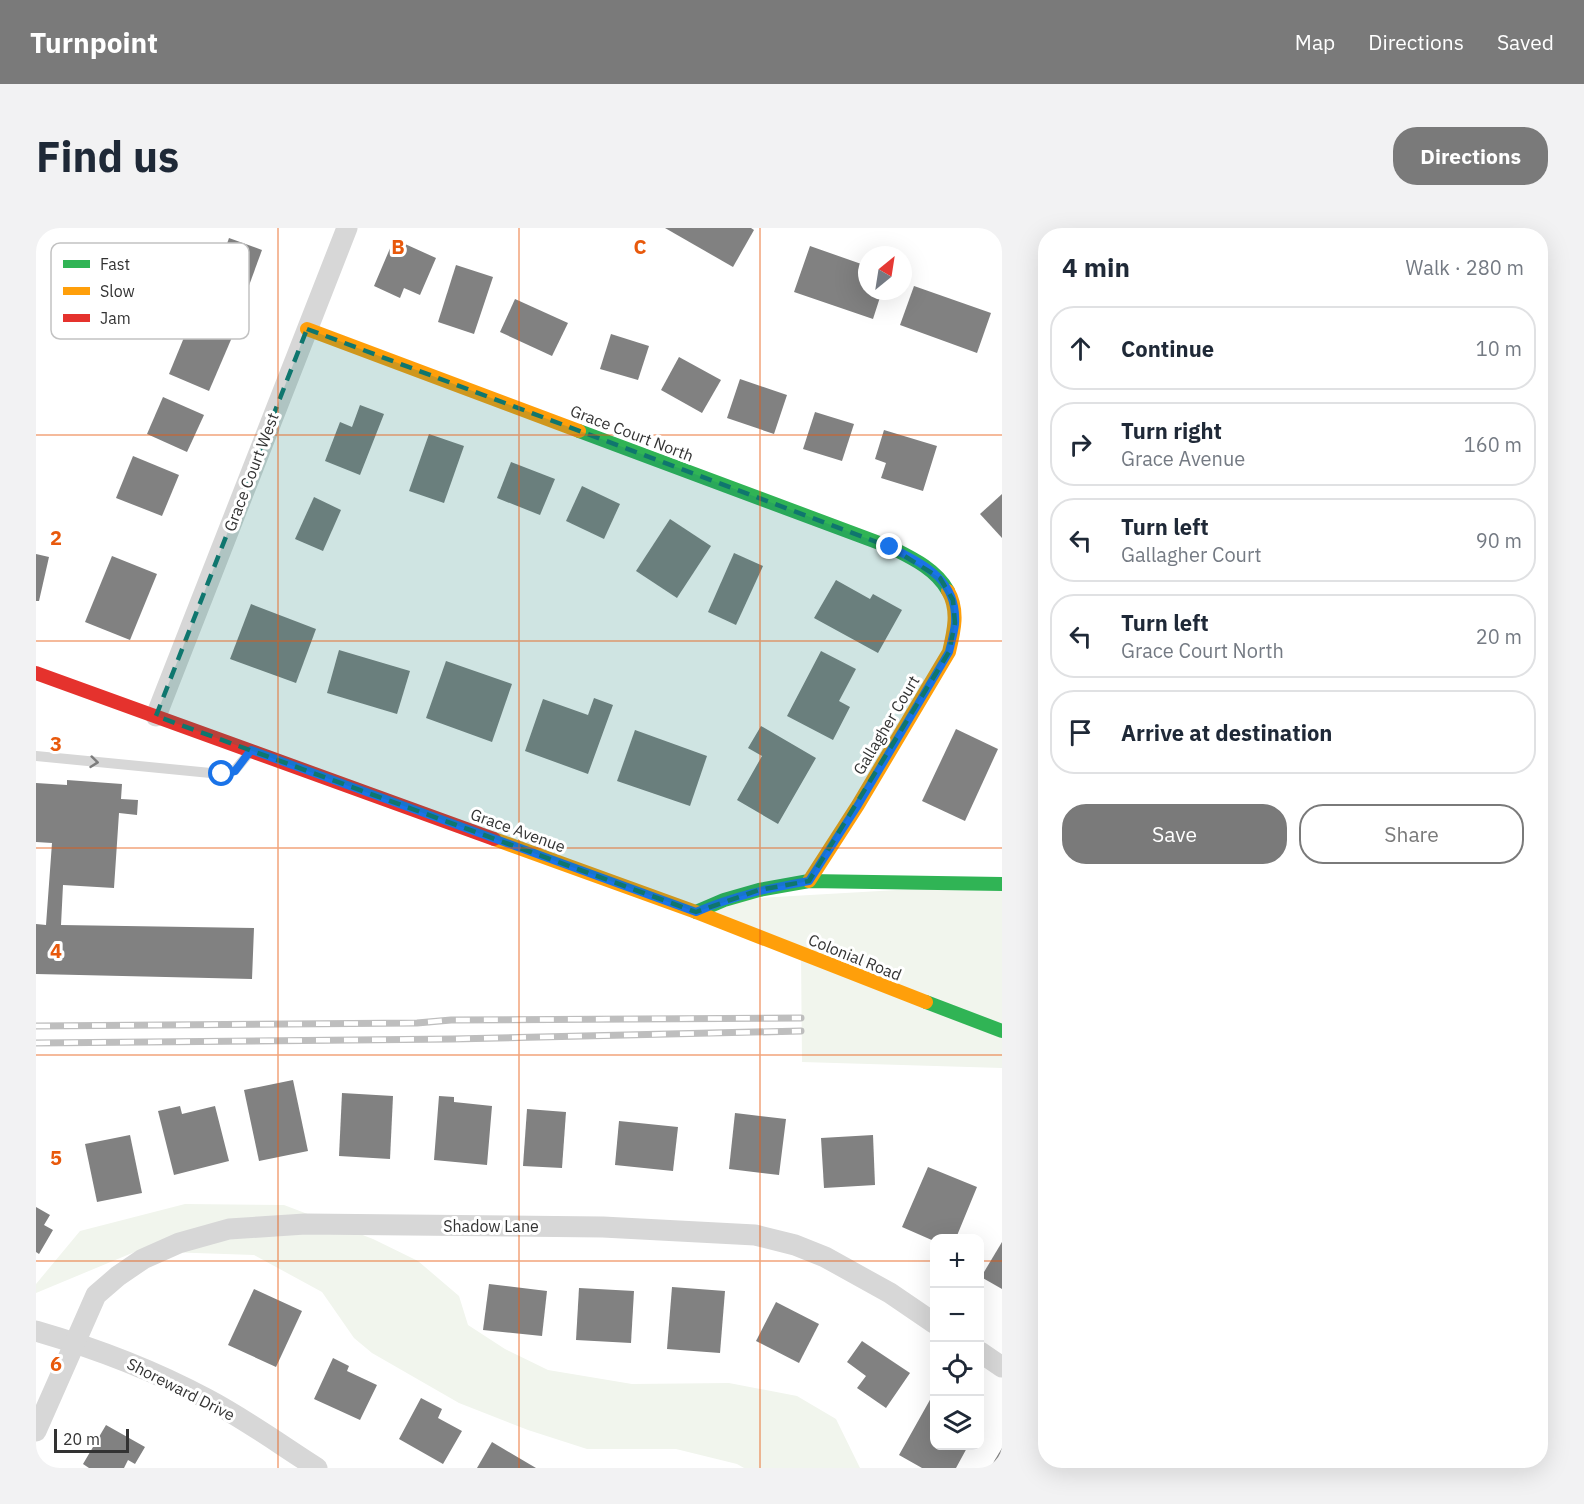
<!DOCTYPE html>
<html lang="en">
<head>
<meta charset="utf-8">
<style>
	:root { --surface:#fff; --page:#f2f2f3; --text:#1f2937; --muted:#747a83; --line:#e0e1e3; --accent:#7a7a7a }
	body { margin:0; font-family:"IBM Plex Sans",sans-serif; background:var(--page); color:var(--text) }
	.controls { position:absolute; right:18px; bottom:18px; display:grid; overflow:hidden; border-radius:12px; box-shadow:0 6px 24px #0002 }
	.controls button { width:54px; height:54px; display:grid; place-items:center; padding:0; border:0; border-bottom:2px solid var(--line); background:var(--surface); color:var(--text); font:30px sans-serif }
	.compass { position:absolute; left:822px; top:18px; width:54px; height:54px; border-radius:50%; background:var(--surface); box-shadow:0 6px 24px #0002; rotate:30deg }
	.scale { position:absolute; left:18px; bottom:15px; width:75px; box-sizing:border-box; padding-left:6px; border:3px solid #333; border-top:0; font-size:16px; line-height:21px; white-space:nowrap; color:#333; -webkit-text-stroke:4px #fff; paint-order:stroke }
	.stop { position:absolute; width:18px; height:18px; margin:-14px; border:4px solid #1a73e8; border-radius:50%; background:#fff }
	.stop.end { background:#1a73e8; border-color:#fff; box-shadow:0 2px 6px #0008 }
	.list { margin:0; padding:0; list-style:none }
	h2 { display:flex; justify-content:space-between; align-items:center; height:78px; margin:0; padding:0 24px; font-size:26px }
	h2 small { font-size:20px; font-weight:400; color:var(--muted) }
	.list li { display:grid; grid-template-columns:39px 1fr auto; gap:18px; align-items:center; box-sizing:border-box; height:84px; margin:0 12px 12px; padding:0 12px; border:2px solid var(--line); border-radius:24px }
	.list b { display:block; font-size:22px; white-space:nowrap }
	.list p { margin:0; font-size:20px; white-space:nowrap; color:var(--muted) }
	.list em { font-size:20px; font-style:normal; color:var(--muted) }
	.actions { display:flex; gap:12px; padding:18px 24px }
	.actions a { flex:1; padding:14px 0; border:2px solid var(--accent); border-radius:24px; text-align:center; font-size:21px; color:var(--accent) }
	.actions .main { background:var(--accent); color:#fff }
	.icon { flex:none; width:33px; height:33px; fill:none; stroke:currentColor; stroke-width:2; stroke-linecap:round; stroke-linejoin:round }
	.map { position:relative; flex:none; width:966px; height:1240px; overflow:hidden; border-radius:24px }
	header { display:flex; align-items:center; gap:36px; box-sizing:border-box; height:84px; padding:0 30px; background:var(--accent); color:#fff }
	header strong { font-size:28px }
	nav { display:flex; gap:33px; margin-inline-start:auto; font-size:21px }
	.intro { display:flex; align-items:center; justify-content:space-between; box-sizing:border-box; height:144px; padding:0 36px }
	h1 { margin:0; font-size:42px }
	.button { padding:15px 27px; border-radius:24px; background:var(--accent); color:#fff; font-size:21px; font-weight:700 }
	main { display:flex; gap:36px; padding:0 36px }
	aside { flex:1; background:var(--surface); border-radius:24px; box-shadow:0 6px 24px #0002 }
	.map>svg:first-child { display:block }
</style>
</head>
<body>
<header>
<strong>Turnpoint</strong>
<nav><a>Map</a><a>Directions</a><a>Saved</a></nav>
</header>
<div class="intro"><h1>Find us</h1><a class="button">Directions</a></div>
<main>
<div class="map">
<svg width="966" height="1240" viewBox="0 0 966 1240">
	<rect width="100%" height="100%" fill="#fff"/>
	<g fill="#f1f5ed">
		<polygon points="966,656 966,840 766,834 765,726 660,684 688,672"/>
		<polygon points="149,976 248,977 337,1011 382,1033 423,1068 432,1097 469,1121 512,1142 596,1156 693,1155 761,1168 800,1191 824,1240 708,1240 701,1236 640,1221 551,1221 492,1202 423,1175 336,1125 318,1110 286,1064 218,1027 101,1023 0,1065 0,1056 44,1003"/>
	</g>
	<g fill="#818181">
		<polygon points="629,0 715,0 718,2 697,39"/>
		<polygon points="193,10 226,22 200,93 168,80"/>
		<polygon points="358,11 400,30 384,67 368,60 364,70 338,58"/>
		<polygon points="774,18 831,38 831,63 846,63 837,91 758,64"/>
		<polygon points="420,37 457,49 438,106 402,94"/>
		<polygon points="878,58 955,85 941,125 864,97"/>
		<polygon points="479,71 532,95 516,128 464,104"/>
		<polygon points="156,90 197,107 173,163 133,146"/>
		<polygon points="575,106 613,118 602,152 564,141"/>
		<polygon points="643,129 685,152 666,185 625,162"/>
		<polygon points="704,151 751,167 738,206 691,190"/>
		<polygon points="127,169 168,187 151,224 111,206"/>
		<polygon points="324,177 348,186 324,247 289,233 304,194 316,199"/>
		<polygon points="779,184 818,196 806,233 767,221"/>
		<polygon points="848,202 901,218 887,263 845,250 850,235 839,231"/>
		<polygon points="393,206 428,218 408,275 373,263"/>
		<polygon points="97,228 143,247 126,288 80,270"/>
		<polygon points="475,234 519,251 504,287 461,270"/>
		<polygon points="546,258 584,276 568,311 530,293"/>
		<polygon points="966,266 966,310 944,286"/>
		<polygon points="278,269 305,282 287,323 259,311"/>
		<polygon points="634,291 675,318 641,370 600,343"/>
		<polygon points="698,325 727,338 700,397 672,384"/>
		<polygon points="0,326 13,329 3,373 0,373"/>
		<polygon points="76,328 121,346 94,412 49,394"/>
		<polygon points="800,352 834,371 837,366 866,382 842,425 778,390"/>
		<polygon points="215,376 280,401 260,455 194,431"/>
		<polygon points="303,422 374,443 361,486 291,465"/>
		<polygon points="785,423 820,441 803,473 814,479 797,512 751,488"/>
		<polygon points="410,433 476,456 456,514 390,490"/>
		<polygon points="558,470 577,477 552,546 489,523 507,471 552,487"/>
		<polygon points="725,498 780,530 742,596 701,572 726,528 712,520"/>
		<polygon points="920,501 962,521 929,593 886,573"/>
		<polygon points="599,502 671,528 654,578 581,553"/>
		<polygon points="31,552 86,556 85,571 102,572 101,587 83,585 78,660 27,657 25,697 218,700 216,751 0,746 0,696 10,697 16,615 0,614 0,555 31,557"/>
		<polygon points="257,852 272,923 223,933 208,862"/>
		<polygon points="306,865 357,868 354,931 303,928"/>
		<polygon points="403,868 418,869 418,874 456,878 451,937 398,932"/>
		<polygon points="144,878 146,886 179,878 193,933 138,947 122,883"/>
		<polygon points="491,881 530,884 526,940 487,938"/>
		<polygon points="699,885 750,891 743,947 693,941"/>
		<polygon points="583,893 642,899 637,943 579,937"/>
		<polygon points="94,907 106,965 61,974 49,916"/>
		<polygon points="837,907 839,957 788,960 785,910"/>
		<polygon points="892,939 941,959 920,1010 898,1010 898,1013 866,999"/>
		<polygon points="0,979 14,987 8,997 17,1002 3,1026 0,1024"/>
		<polygon points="966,1014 966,1061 945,1049"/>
		<polygon points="453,1056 511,1063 506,1108 447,1102"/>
		<polygon points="636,1059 689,1063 684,1125 631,1121"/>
		<polygon points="543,1060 598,1063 595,1115 540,1112"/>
		<polygon points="218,1061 266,1083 240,1139 192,1117"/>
		<polygon points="740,1074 783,1096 763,1135 720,1113"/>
		<polygon points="826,1113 874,1145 850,1180 821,1160 830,1148 811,1134"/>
		<polygon points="297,1130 313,1138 311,1143 341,1157 324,1192 278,1171"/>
		<polygon points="385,1170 406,1181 402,1190 426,1203 407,1236 363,1211"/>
		<polygon points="895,1170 898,1172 898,1218 932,1218 920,1240 886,1240 863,1227"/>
		<polygon points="70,1197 109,1219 99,1236 92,1232 88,1240 53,1240 47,1236"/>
		<polygon points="456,1214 500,1240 441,1240"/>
		<polygon points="966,1220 966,1240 954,1240"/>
	</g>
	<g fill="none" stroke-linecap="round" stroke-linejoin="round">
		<polyline stroke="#d7d7d7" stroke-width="10" points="0,528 185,546 199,542 214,524"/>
		<g stroke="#d7d7d7" stroke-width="21">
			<polyline points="120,488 311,0"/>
			<path d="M0,1103C59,1120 117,1142 171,1171C209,1191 245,1217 281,1240"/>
			<polyline points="944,1124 966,1139"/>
			<polyline points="0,1203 60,1067 82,1048 107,1031 143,1015 193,1001 269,996 567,999 719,1007 759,1017 789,1029 854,1065 898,1095"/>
		</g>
		<g stroke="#30b455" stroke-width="14">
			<path d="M543,203L854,319C876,330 900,341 912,363"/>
			<polyline points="660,684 688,672 723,662 773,653 966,656"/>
			<polyline points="890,774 966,803"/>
		</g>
		<g stroke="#ff9f0a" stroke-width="14">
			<polyline points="271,101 543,203"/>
			<polyline points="458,611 660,684 890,774"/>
			<path d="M773,653L822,577L913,424C918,403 923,382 912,363"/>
		</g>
		<polyline stroke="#e5322d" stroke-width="14" points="0,445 458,611"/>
		<g stroke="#bebebe" stroke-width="7">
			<g id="rail">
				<polyline points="0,798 381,795 415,792 765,790"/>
				<polyline points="0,815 417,811 765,803"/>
			</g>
		</g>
		<use href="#rail" stroke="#fff" stroke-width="4.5" stroke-dasharray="14" stroke-linecap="butt"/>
	</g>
	<defs><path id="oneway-chevron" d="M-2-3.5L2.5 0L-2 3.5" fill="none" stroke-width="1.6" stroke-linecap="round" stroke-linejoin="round" transform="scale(1.5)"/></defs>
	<use stroke="#7d7d7d" href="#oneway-chevron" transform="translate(58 534) rotate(6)"/>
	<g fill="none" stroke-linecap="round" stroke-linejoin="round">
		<path stroke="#1a73e8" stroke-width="8" d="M186,546L199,543L215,522L660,684C697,668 733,660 773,653L822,577L913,424C915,415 918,405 919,396C922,351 887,336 854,319"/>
	</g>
	<path fill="#0f766e" fill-opacity="0.2" stroke="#0f766e" stroke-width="4.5" stroke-dasharray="12 8" stroke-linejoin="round" d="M271,101L854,319L904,350L917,372L919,395L913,424L773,653L723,662L660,684L120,488Z"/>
	<path fill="none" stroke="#e8590c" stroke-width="1.5" stroke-opacity="0.55" d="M242,0V1240M483,0V1240M724,0V1240M0,207H966M0,413H966M0,620H966M0,827H966M0,1033H898M944,1033H966"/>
	<g text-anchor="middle" stroke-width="6" stroke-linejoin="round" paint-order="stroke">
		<g font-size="16" fill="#333" stroke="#fff">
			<text transform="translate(596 205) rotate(21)" y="6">Grace Court North</text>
			<text transform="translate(215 244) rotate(-69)" y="6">Grace Court West</text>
			<text transform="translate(850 497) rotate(-59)" y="6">Gallagher Court</text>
			<text transform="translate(482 602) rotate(20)" y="6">Grace Avenue</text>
			<text transform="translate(819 729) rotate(22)" y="6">Colonial Road</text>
			<text x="455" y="1004">Shadow Lane</text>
			<text transform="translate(145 1161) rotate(27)" y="6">Shoreward Drive</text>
		</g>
	</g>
	<rect x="15" y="15" width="198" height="96" rx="9" fill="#fff" stroke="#c2c2c2" stroke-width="1.5"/>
	<rect x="27" y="32" width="27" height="8" fill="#30b455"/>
	<rect x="27" y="59" width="27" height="8" fill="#ff9f0a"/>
	<rect x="27" y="86" width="27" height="8" fill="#e5322d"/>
	<g font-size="16" fill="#333">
		<text x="64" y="42">Fast</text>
		<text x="64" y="69">Slow</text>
		<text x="64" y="96">Jam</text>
	</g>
	<g font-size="20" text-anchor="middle" font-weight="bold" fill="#e8590c" stroke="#fff" stroke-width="6" stroke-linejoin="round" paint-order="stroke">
		<text x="362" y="26">B</text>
		<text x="604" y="26">C</text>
		<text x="20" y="317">2</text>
		<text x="20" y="523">3</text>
		<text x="20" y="730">4</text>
		<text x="20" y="937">5</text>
		<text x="20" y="1143">6</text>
	</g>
</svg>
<div class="controls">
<button>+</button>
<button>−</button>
<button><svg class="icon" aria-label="locate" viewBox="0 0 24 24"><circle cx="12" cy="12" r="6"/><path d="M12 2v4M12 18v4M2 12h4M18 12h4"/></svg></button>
<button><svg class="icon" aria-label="layers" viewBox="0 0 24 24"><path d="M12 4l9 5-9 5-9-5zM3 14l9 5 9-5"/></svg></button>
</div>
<svg class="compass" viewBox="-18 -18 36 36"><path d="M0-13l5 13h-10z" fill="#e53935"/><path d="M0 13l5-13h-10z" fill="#747a83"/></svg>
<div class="scale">20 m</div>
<div class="stop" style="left:186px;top:546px"></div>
<div class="stop end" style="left:854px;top:319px"></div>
</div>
<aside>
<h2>4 min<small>Walk · 280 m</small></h2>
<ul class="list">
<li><svg class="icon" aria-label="ahead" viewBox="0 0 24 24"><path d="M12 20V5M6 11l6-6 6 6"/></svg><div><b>Continue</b></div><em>10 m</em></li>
<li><svg class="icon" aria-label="right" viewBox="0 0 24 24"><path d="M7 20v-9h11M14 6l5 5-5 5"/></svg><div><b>Turn right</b><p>Grace Avenue</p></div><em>160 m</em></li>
<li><svg class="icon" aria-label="left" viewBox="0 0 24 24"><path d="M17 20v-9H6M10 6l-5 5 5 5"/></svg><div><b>Turn left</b><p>Gallagher Court</p></div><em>90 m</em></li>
<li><svg class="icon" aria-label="left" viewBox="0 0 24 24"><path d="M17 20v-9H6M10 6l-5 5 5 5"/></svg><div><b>Turn left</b><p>Grace Court North</p></div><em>20 m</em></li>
<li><svg class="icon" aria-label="arrive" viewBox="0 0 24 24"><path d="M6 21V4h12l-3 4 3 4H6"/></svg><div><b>Arrive at destination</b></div></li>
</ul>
<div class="actions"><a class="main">Save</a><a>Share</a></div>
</aside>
</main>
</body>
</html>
